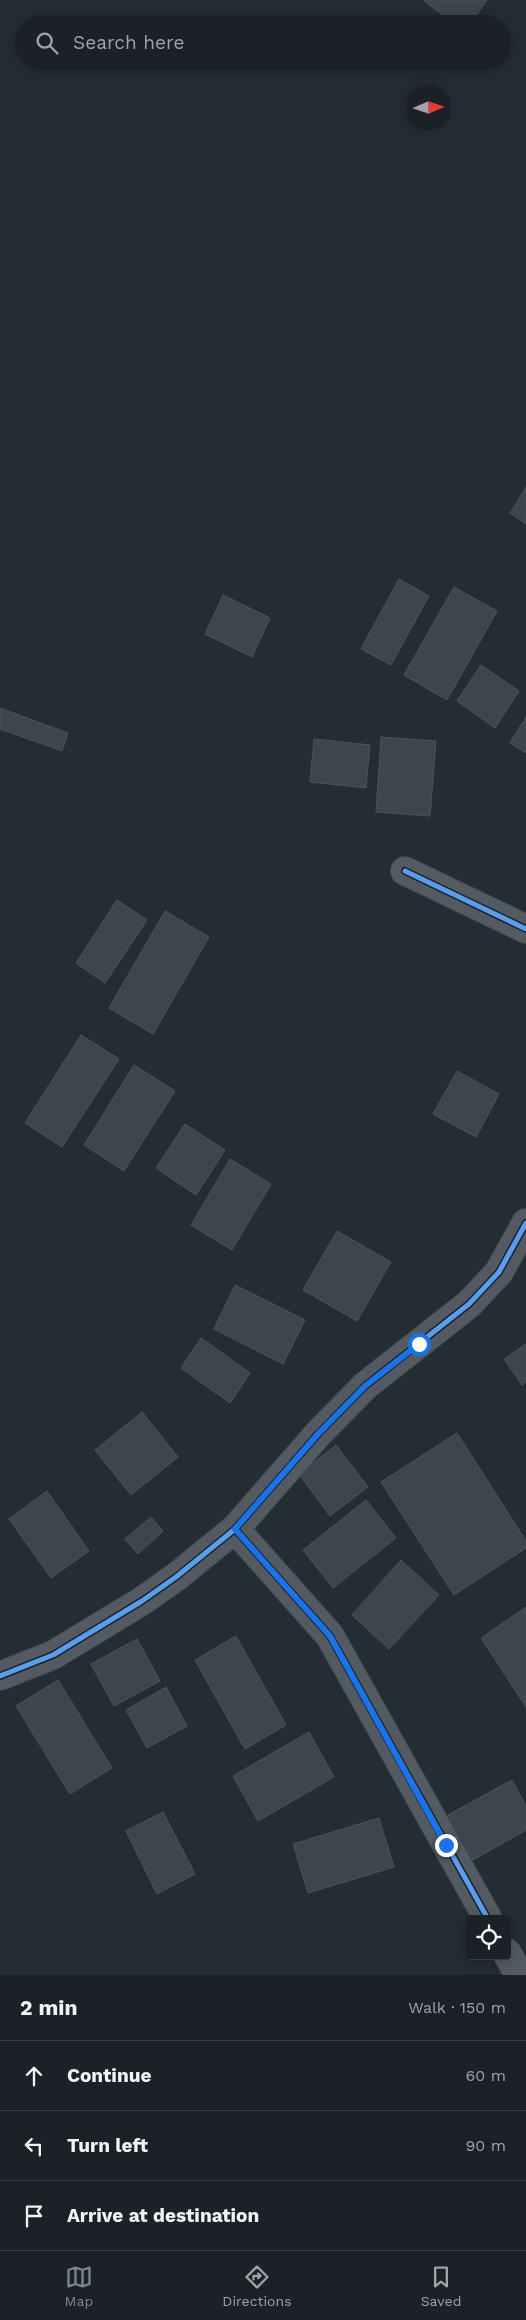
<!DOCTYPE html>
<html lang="en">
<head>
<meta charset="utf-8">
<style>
	:root { --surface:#1b2127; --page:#282e33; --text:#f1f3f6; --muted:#a0a3a7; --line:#393e44; --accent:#7c8694 }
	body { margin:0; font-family:"Work Sans",sans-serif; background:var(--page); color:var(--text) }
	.controls { position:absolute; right:15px; bottom:15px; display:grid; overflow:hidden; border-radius:5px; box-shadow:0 2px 12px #0003 }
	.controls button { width:45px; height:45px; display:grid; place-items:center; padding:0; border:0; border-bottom:1px solid var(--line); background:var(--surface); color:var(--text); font:25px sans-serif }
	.compass { position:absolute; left:406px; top:85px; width:45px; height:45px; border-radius:50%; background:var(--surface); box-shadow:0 2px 12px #0003; rotate:87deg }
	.stop { position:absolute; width:15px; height:15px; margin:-11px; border:4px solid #1a73e8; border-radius:50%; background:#fff }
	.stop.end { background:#1a73e8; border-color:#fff; box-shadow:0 1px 5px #0008 }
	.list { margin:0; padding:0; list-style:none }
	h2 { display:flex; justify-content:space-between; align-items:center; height:65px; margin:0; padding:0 20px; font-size:21px }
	h2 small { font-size:16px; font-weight:400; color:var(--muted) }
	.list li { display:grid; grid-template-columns:32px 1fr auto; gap:15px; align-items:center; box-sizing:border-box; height:70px; padding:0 20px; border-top:1px solid var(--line) }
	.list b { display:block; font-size:19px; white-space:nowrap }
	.list em { font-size:16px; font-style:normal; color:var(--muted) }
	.icon { flex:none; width:28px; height:28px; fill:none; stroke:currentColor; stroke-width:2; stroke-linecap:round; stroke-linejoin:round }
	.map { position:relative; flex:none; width:526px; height:1975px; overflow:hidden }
	.search { position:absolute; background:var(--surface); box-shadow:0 2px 12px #0003; left:15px; right:15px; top:15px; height:55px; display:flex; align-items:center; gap:12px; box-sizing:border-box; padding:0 18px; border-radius:28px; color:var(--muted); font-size:19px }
	.sheet { height:275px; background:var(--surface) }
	nav { display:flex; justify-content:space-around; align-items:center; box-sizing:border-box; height:70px; border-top:1px solid var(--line); background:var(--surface); font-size:14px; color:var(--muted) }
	nav a { display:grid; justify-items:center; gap:2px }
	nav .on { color:var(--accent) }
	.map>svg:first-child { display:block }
</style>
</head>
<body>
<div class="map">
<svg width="526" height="1975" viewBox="0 0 526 1975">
	<rect width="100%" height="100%" fill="#242c34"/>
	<g fill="#3e454c" stroke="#4b535c">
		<polygon points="423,0 487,0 470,24 454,24"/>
		<polygon points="526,487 526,524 510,513"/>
		<polygon points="399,579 429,596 391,665 361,649"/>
		<polygon points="454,587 497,611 447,700 404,675"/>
		<polygon points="223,595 270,618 252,657 205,634"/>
		<polygon points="481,665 519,691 495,728 457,701"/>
		<polygon points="0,708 68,733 62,751 0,729"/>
		<polygon points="526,717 526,753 510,743"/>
		<polygon points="381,737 436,741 430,816 376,812"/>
		<polygon points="314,739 370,745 366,788 310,782"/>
		<polygon points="117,900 147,920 105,983 76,963"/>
		<polygon points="165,911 209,937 153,1034 109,1008"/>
		<polygon points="81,1035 119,1059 62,1147 25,1123"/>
		<polygon points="134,1065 175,1091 124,1171 84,1145"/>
		<polygon points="457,1071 499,1094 476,1137 433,1114"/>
		<polygon points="185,1124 225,1150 196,1195 156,1168"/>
		<polygon points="230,1159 271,1184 232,1250 191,1225"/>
		<polygon points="337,1231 391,1262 357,1321 303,1290"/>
		<polygon points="235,1285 305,1320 283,1364 214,1329"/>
		<polygon points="201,1338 250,1373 230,1403 181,1368"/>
		<polygon points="526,1344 526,1382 522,1385 504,1359"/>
		<polygon points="142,1412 178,1457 131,1495 95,1450"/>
		<polygon points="457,1433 526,1541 526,1548 454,1595 381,1482"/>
		<polygon points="336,1445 368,1487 330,1516 299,1474"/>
		<polygon points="47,1491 89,1551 51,1578 9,1519"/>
		<polygon points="366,1500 396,1538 333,1588 303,1550"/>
		<polygon points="151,1517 163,1531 138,1554 125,1539"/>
		<polygon points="401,1560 439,1595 389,1649 352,1615"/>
		<polygon points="526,1607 526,1707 481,1638"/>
		<polygon points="236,1636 286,1725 245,1749 195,1660"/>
		<polygon points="137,1639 160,1681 114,1706 91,1664"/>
		<polygon points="58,1680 112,1768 70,1794 16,1706"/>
		<polygon points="166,1687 187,1726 147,1748 126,1710"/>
		<polygon points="309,1732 334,1777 258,1821 233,1776"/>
		<polygon points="512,1780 526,1806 526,1830 473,1860 448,1815"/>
		<polygon points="163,1812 195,1874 157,1894 126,1831"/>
		<polygon points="379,1818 394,1867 308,1893 293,1844"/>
	</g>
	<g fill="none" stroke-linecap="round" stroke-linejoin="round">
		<g stroke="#42484e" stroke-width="30">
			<g id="minor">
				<polyline points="405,871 526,929"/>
				<polyline points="235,1529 330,1636 488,1919"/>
				<polyline points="0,1676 53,1655 142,1601 176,1577 235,1529 318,1434 365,1386 469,1304 499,1272 526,1223"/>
				<polyline points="507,1953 519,1975"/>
			</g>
		</g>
		<use href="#minor" stroke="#545a62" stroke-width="28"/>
		<g stroke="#18222e" stroke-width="8">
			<g id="cycleway">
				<polyline points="405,871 526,929"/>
				<polyline points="235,1529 330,1636 488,1919"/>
				<polyline points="0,1676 53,1655 142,1601 176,1577 235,1529 318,1434 365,1386 469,1304 499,1272 526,1223"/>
			</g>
		</g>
		<use href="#cycleway" stroke="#5a9eea" stroke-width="5"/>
	</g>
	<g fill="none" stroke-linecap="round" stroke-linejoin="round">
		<polyline stroke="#1a73e8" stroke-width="6" points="419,1344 365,1386 318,1434 235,1529 330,1636 446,1845"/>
	</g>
</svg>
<div class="controls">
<button><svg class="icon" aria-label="locate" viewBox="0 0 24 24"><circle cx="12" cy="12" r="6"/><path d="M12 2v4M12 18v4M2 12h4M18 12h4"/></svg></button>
</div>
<svg class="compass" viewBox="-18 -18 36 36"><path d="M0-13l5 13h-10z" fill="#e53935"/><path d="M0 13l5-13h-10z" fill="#a0a3a7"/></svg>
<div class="stop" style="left:419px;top:1344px"></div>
<div class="stop end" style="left:446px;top:1845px"></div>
<div class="search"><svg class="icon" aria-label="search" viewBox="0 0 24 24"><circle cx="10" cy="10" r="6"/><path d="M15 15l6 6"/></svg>Search here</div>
</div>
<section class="sheet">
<h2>2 min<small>Walk · 150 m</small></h2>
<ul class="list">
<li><svg class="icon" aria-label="ahead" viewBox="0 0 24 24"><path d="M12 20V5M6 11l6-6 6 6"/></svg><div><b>Continue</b></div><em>60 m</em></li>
<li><svg class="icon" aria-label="left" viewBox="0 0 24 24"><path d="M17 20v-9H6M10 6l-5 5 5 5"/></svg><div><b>Turn left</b></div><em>90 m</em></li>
<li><svg class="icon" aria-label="arrive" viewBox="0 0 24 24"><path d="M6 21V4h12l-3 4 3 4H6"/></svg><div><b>Arrive at destination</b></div></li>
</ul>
</section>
<nav>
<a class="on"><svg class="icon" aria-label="map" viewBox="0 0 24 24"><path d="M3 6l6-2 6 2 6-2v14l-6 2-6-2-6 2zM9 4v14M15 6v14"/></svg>Map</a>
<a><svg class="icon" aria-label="directions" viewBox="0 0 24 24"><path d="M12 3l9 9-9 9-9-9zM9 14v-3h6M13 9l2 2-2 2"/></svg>Directions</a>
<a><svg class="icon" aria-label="saved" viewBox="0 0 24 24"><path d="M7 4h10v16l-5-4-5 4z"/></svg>Saved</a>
</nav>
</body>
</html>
